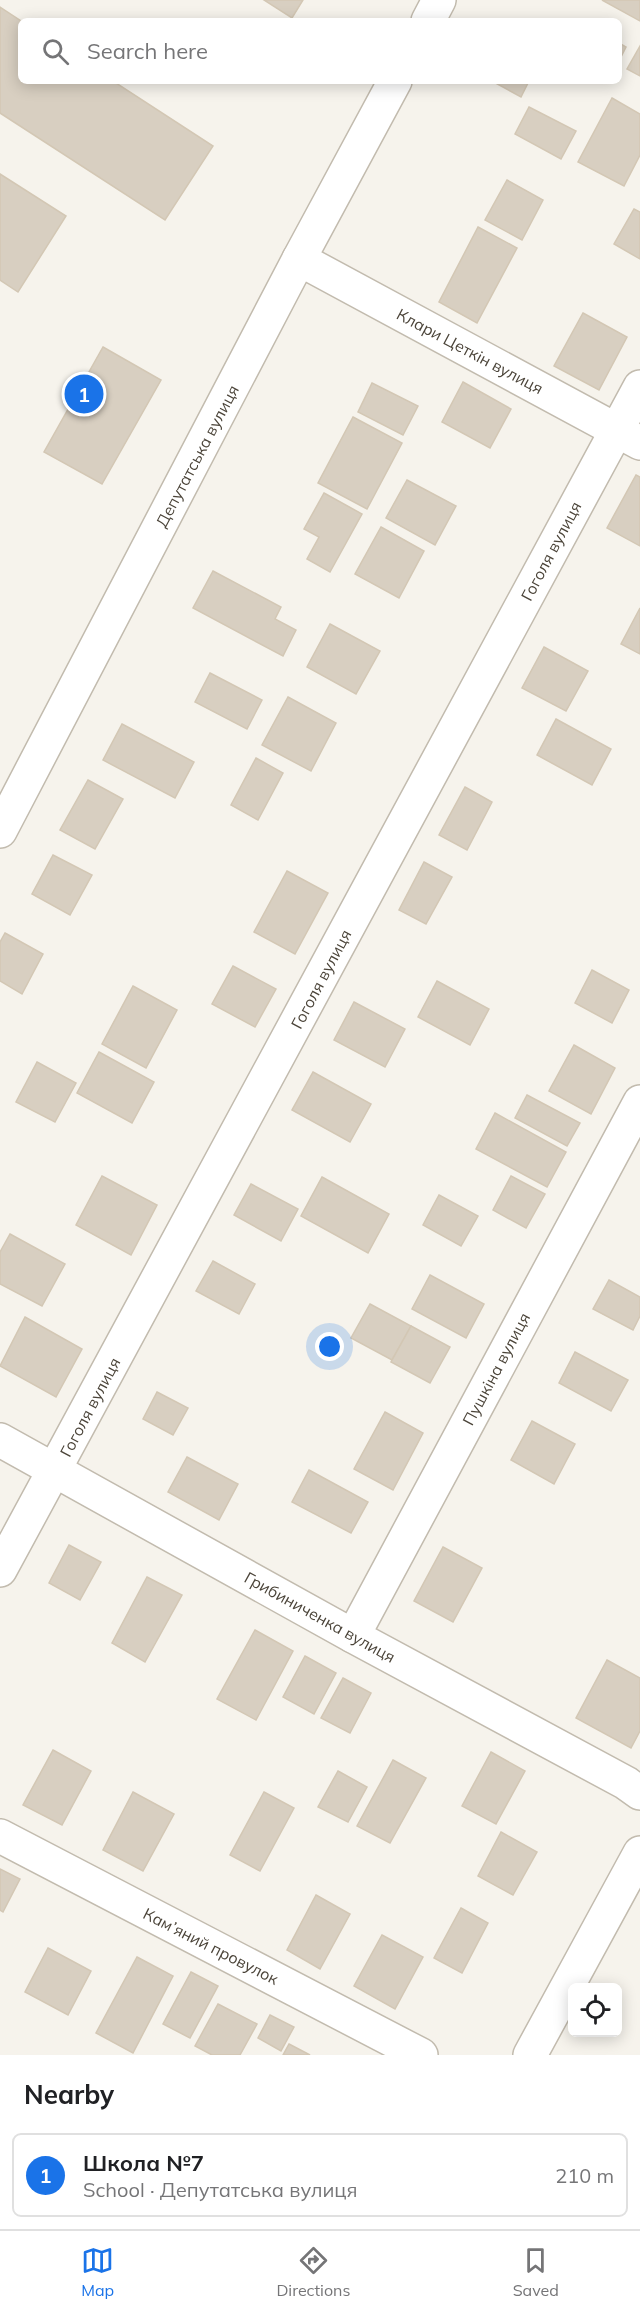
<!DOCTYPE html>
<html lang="en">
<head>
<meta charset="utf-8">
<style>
	:root { --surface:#fff; --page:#f6f6f6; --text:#202124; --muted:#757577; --line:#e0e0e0; --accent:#1a73e8 }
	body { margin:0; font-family:Mulish,sans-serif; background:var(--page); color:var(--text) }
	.controls { position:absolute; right:18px; bottom:18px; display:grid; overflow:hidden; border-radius:9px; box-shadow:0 3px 15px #0003 }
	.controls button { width:54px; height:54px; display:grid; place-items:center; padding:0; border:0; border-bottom:2px solid var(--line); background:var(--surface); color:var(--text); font:30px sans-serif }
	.you { position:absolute; left:330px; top:1347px; width:21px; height:21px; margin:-15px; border:4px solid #fff; border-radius:50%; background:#1a73e8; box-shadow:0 0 0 9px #1a73e833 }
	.badge { display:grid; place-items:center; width:39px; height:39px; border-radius:50%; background:var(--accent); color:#fff; font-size:20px; font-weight:700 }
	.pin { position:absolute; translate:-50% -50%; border:3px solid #fff; box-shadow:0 2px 6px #0006 }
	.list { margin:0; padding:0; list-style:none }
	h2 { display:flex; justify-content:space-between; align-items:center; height:78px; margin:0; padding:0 24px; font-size:26px }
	h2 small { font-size:20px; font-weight:400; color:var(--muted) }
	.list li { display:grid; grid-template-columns:39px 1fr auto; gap:18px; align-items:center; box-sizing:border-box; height:84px; margin:0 12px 12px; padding:0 12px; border:2px solid var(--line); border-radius:9px }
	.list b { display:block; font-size:22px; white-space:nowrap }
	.list p { margin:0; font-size:20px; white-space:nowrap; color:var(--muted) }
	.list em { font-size:20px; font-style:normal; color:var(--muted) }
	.icon { flex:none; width:33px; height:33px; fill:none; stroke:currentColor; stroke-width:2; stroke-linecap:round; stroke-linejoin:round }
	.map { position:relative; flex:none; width:640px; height:2055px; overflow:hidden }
	.search { position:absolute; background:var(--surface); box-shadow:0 3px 15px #0003; left:18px; right:18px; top:18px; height:66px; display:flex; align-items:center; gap:15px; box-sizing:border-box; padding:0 21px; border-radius:9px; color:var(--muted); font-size:22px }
	.sheet { height:174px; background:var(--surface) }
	nav { display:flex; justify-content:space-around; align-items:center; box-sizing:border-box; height:84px; border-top:2px solid var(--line); background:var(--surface); font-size:16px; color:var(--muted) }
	nav a { display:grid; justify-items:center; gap:3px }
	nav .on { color:var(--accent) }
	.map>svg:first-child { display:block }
</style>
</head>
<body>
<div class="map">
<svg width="640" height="2055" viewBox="0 0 640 2055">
	<rect width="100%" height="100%" fill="#f6f3ec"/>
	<g fill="#d8cfc1" stroke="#d3c7b4" stroke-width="1.5">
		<polygon points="264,0 303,0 292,18"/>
		<polygon points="602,0 640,0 640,21"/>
		<polygon points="0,7 21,21 21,81 113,81 213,146 165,220 0,113"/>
		<polygon points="619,43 626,47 619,61"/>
		<polygon points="640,46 640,76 627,69"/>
		<polygon points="492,81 529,81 521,97"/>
		<polygon points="612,98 640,114 640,155 624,186 578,162"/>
		<polygon points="529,107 576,131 561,159 515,134"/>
		<polygon points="0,174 66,216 18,292 0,280"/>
		<polygon points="507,180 543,200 522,240 485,220"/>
		<polygon points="634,209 640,212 640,259 614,244"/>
		<polygon points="478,227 517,248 477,323 439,302"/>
		<polygon points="583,313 627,337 599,390 554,366"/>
		<polygon points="103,347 161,380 102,484 44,452"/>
		<polygon points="463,382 511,409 490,448 442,422"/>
		<polygon points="372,383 418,406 403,435 358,412"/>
		<polygon points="353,417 402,443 367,509 318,483"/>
		<polygon points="636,475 640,477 640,546 607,528"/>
		<polygon points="407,480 456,506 435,545 386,518"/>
		<polygon points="324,493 362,514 330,572 307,559 319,537 304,529"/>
		<polygon points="381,527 424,551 399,598 355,574"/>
		<polygon points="213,571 281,607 275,619 296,630 283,656 193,608"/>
		<polygon points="640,608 640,654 621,644"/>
		<polygon points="330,624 380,651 356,694 307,667"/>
		<polygon points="544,647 588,671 566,711 522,688"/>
		<polygon points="210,673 262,700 247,729 195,702"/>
		<polygon points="288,697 336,723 311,771 262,745"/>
		<polygon points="556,719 611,749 592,785 537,755"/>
		<polygon points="122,724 194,762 175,798 103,760"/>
		<polygon points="256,758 283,773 258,820 231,805"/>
		<polygon points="88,780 123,799 95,849 60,830"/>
		<polygon points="465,787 492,802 467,850 439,835"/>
		<polygon points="53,855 92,875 70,915 32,894"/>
		<polygon points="424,862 452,877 426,924 399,910"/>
		<polygon points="287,871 328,893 295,954 254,932"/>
		<polygon points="5,933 43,954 22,994 0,981 0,942"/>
		<polygon points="233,966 276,989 255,1027 212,1004"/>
		<polygon points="592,970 629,990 612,1023 575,1003"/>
		<polygon points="437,981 489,1009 470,1045 418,1017"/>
		<polygon points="133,986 177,1010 146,1068 102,1044"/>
		<polygon points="354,1002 405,1029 385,1067 334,1040"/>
		<polygon points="574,1045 615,1068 591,1114 549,1091"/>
		<polygon points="99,1052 154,1082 132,1123 77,1093"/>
		<polygon points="37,1062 76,1083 55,1122 16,1102"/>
		<polygon points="313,1072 371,1104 350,1142 292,1110"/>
		<polygon points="527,1095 580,1123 567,1146 515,1118"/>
		<polygon points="495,1113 566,1152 547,1187 476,1149"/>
		<polygon points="102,1176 157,1205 131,1255 76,1225"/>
		<polygon points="511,1176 545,1194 526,1228 493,1210"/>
		<polygon points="322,1177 389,1214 368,1253 301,1216"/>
		<polygon points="251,1184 298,1209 281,1241 234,1215"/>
		<polygon points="439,1195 478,1216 461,1246 423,1225"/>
		<polygon points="10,1234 65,1264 42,1306 0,1284 0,1252"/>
		<polygon points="213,1261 255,1284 239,1314 196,1291"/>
		<polygon points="430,1275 484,1304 466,1338 412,1309"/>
		<polygon points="609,1280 640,1297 640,1316 633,1330 593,1309"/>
		<polygon points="370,1304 411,1326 392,1360 351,1338"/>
		<polygon points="25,1317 82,1349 56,1397 0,1366"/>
		<polygon points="411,1326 450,1347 430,1383 391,1362"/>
		<polygon points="575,1352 628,1380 611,1411 559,1383"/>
		<polygon points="157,1392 188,1408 173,1435 143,1419"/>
		<polygon points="385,1412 423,1433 393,1490 354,1469"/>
		<polygon points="532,1421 575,1444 554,1484 511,1460"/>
		<polygon points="187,1457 238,1484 219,1520 168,1492"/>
		<polygon points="309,1470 368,1502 351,1533 292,1502"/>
		<polygon points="69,1545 101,1562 80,1600 49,1583"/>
		<polygon points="443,1547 482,1568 453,1622 414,1601"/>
		<polygon points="147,1577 182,1595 145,1662 112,1643"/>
		<polygon points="255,1630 293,1651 256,1720 217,1699"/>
		<polygon points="305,1656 336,1673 314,1714 283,1697"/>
		<polygon points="607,1660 640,1678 640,1731 631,1748 576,1718"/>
		<polygon points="343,1678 371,1693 350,1733 321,1718"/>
		<polygon points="53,1750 91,1771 62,1825 23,1805"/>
		<polygon points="491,1752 525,1771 496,1824 462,1806"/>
		<polygon points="393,1760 426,1778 390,1843 357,1826"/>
		<polygon points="338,1771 367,1787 348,1822 318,1807"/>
		<polygon points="133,1792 174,1814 143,1871 103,1850"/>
		<polygon points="264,1792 294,1808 260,1871 230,1855"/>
		<polygon points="501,1832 537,1852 513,1895 478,1876"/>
		<polygon points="0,1869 20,1879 3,1912 0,1910"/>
		<polygon points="316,1895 350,1914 320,1969 287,1950"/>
		<polygon points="461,1908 488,1923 462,1973 434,1958"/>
		<polygon points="382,1935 423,1957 395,2009 354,1986"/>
		<polygon points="48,1948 91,1971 68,2015 25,1992"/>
		<polygon points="137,1957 173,1976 133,2053 96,2033"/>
		<polygon points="191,1972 218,1986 190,2038 163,2024"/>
		<polygon points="218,2004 257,2024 240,2055 212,2055 195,2046"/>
		<polygon points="270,2015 294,2027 281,2051 258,2038"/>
		<polygon points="289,2044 310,2055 283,2055"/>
	</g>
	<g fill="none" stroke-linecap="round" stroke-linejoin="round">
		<g stroke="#c2bbae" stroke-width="36">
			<g id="minor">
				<polyline points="428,21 439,0"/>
				<polyline points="299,259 640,443"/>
				<polyline points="0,831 299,259 395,81"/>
				<polyline points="0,1440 353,1636 626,1783 640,1793"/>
				<polyline points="0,1570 640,387"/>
				<polyline points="353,1636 640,1102"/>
				<polyline points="0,1836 421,2055"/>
				<polyline points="530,2055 640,1853"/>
			</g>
		</g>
		<use href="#minor" stroke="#fff" stroke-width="33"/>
	</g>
	<g text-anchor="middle" stroke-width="4.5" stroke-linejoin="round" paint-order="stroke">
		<g font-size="16" fill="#4b4439" stroke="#fff">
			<text transform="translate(470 351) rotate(28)" y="6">Клари Цеткін вулиця</text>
			<text transform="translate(197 456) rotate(-62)" y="6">Депутатська вулиця</text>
			<text transform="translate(551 551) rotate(-62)" y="6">Гоголя вулиця</text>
			<text transform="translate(321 979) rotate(-62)" y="6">Гоголя вулиця</text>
			<text transform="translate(496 1369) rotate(-62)" y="6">Пушкіна вулиця</text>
			<text transform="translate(90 1407) rotate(-62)" y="6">Гоголя вулиця</text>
			<text transform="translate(320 1617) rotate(29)" y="6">Грибиниченка вулиця</text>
			<text transform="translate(211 1946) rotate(27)" y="6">Кам’яний провулок</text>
		</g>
	</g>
</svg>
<div class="controls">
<button><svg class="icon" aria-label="locate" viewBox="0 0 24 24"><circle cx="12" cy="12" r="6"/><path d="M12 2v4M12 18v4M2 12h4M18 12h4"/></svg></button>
</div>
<div class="you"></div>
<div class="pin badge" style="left:84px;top:394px">1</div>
<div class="search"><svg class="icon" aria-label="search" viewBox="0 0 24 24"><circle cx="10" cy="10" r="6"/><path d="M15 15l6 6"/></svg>Search here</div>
</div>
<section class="sheet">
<h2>Nearby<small></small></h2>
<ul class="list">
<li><span class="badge">1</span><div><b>Школа №7</b><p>School · Депутатська вулиця</p></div><em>210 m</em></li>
</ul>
</section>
<nav>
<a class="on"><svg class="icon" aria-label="map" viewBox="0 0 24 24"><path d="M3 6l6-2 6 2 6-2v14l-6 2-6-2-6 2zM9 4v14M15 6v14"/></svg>Map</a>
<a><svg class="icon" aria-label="directions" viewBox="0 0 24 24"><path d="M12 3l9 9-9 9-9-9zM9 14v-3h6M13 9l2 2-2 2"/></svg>Directions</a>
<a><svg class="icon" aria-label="saved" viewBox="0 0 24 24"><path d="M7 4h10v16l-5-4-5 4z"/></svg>Saved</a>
</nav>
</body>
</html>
